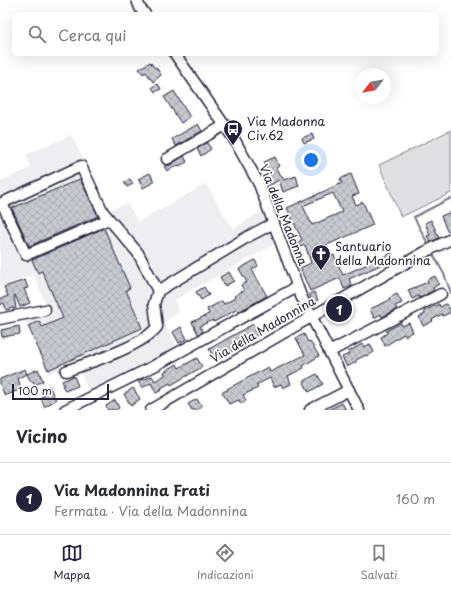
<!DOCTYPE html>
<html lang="it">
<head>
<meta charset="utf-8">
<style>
	:root { --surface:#fff; --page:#f2f2f3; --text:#2b2b33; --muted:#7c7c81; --line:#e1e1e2; --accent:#22223b }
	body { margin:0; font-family:"Playpen Sans",sans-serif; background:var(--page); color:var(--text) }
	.compass { position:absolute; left:355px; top:68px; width:36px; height:36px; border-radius:50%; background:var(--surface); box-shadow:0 4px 16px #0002; rotate:239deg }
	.scale { position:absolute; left:12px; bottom:10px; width:97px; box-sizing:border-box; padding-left:4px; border:2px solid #22223b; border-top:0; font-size:11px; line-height:14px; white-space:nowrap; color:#22223b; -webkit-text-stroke:3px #fff; paint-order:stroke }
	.you { position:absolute; left:311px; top:160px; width:14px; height:14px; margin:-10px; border:3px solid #fff; border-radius:50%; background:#1a73e8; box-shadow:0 0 0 6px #1a73e833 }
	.badge { display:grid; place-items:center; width:26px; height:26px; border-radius:50%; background:var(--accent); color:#fff; font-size:13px; font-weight:700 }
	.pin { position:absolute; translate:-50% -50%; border:2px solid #fff; box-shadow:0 1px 4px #0006 }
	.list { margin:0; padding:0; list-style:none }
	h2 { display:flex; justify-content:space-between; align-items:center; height:52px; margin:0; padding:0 16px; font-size:17px }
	h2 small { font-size:13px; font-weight:400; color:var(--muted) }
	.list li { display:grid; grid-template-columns:26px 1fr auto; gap:12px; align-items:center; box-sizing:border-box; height:72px; padding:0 16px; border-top:1px solid var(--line) }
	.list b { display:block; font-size:15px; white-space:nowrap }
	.list p { margin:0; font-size:13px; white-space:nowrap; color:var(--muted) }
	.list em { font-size:13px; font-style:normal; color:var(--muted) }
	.icon { flex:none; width:22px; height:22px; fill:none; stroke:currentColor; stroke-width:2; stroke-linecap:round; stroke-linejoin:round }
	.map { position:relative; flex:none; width:451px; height:410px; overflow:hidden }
	.search { position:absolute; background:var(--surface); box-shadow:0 4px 16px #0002; left:12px; right:12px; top:12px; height:44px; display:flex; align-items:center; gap:10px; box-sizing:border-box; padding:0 14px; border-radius:6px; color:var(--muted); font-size:15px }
	.sheet { height:124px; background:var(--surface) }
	nav { display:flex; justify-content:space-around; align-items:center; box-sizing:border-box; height:56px; border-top:1px solid var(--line); background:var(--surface); font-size:11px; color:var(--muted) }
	nav a { display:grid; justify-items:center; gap:2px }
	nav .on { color:var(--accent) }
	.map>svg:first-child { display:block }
</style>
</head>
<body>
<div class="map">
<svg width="451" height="410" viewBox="0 0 451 410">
	<defs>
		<pattern id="building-cross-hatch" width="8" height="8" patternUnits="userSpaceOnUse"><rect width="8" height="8" fill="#c8c8cf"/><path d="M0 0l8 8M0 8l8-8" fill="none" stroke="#acacb3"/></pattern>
	</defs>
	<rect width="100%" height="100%" fill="#fff"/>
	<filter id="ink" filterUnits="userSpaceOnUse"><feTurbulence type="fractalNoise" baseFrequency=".025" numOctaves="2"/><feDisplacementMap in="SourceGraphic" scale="8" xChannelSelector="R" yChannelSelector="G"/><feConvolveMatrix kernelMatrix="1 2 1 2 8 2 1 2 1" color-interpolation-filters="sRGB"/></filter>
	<g filter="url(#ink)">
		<polygon fill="#eeeef1" points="71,135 110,210 127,203 138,222 206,184 233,229 265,209 277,243 174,300 179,312 164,322 178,349 90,393 80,371 61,379 58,369 49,374 24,318 49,313 34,274 0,287 0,182 31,168 26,155"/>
		<polygon fill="#dfdfe2" stroke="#80808e" points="451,130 451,193 401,217 379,165"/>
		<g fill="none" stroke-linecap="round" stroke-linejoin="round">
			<g stroke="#7a7a88" stroke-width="2">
				<polyline points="429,246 414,217 451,198"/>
				<polyline points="433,254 444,274 451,293"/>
			</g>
		</g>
		<g fill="url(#building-cross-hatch)" stroke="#22223b" fill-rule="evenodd">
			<polygon points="150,62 155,68 156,67 161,75 153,82 146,72 143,74 139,69"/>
			<polygon points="158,84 161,89 155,92 152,87"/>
			<polygon points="174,91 190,117 181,123 164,97"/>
			<polygon points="198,124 202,131 176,146 172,139"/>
			<polygon points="312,134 314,139 304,143 302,138"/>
			<polygon points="208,142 207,143 211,149 201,156 197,149"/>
			<polygon points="184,156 187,162 179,166 178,165 167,171 164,166 170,165"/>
			<polygon points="275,157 279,166 276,168 284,180 296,176 299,186 283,192 279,180 267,187 263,178 269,175 264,162"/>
			<polygon points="150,173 154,182 143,188 138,179"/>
			<path d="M351,174L359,194L352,196L356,205L363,202L373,225L320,248L324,259L334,255L343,275L392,253L394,259L349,279L352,286L344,289L340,278L310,291L300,268L311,263L305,245L294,250L291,245L302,240L287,208L342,183L340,179ZM333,193L342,212L312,225L303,206Z"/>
			<polygon points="80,179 98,216 29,246 12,208"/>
			<polygon points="130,179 133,184 127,187 124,182"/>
			<polygon points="451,212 451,229 447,231 441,216"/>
			<polygon points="431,220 439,238 430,242 427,236 430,235 425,223"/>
			<polygon points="104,228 130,288 126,290 142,328 48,370 28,326 39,321 42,327 63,318 42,271 38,273 32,260"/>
			<polygon points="255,260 258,266 252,270 267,296 238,312 236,310 214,322 213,320 200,326 203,332 198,334 192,322 209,314 207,309 222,301 224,304 235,298 234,296 244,290 241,285 247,282 239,269"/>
			<polygon points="229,272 234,281 225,286 220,277"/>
			<polygon points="435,276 439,284 433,288 434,290 420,298 419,296 412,299 408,290 428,282 427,280"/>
			<polygon points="25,280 28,288 24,289 30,303 20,307 15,295 14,296 16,308 14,309 13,308 6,310 4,303 0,305 0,299 8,296 4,287"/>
			<polygon points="204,287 209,295 201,300 196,292"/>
			<polygon points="314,292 318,300 313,303 309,294"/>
			<polygon points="397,294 402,303 395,306 397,309 382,317 381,314 374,318 370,309 390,300 389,298"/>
			<polygon points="439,304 440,307 446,304 451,312 443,316 442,314 432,320 433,321 423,326 419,317 425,314 424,311"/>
			<polygon points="401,323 402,326 409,323 413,332 405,336 404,334 385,346 381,337 387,333 386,331"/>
			<polygon points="253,324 257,330 255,331 258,335 254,337 255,338 220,358 220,357 217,359 215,355 213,356 209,349"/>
			<polygon points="19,326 20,334 2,337 1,330"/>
			<polygon points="181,327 187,339 179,343 173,332"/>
			<polygon points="304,334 308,342 310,341 319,356 303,366 304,368 288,376 291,384 283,388 281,384 274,387 270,378 256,385 258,388 243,395 246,401 241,404 239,400 229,404 222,392 228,390 227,389 268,367 270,372 305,355 296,338"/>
			<polygon points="362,344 364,347 370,344 374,352 367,356 366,355 356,360 356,362 347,367 342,357 349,354 348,352"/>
			<polygon points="197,358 202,367 171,385 170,383 161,388 162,390 156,393 151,383 142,388 138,381 143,379 143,380 152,376 155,381 165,375 164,372 177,364 179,368"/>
			<polygon points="25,369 27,374 18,378 21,389 5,396 0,384 0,379"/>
			<polygon points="38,369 43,381 35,385 33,381 31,382 27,374"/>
			<polygon points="317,374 323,384 309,392 303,381"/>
			<polygon points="74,376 78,386 65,391 62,385 64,385 62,381"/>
			<polygon points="49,386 56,400 44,407 41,397 45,395 42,389"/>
			<polygon points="133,388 140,399 131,406 124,394"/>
			<polygon points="197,399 202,407 196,410 192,410 188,404"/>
			<polygon points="115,400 119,408 116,410 108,410 106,406"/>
			<polygon points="342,403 346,410 328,410"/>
		</g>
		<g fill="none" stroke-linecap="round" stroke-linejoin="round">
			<g stroke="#22223b" stroke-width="13">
				<g id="minor">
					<polyline points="137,0 140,8 145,14"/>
					<polyline points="175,54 234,139 259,184 301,296 359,410"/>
					<polyline points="167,159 225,125"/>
					<polyline points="109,219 26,255 2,203 81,166 103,212 138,253 158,291"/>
					<polyline points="0,319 45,310"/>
					<polyline points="329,352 441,294"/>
					<path d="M66,371C91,362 141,347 157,327L154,304L158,291L249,236L274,223"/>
					<polyline points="65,410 154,366 297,287"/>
					<polyline points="151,410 311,317 425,252 451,239"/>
					<polyline points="310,410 349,390"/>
				</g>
			</g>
			<use href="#minor" stroke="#fff" stroke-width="10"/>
		</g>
	</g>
	<defs>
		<g id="bus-pin" transform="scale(1)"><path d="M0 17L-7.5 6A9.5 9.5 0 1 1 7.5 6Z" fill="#22223b" stroke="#fff"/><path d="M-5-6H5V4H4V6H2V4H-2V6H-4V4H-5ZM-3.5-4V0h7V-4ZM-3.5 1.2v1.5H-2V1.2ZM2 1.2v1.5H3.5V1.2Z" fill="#fff"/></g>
		<g id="church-pin" transform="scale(1)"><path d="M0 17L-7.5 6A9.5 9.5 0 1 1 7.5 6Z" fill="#22223b" stroke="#fff"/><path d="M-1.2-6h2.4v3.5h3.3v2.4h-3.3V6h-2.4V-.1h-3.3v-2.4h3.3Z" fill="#fff"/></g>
	</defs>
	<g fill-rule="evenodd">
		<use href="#bus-pin" x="233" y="129"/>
		<use href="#church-pin" x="321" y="254"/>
	</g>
	<g text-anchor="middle" stroke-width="3.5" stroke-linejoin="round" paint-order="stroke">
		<g font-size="12" fill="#22223b" stroke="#fff" text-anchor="start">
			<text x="247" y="126">Via Madonna<tspan x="247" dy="14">Civ.62</tspan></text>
			<text x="335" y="251">Santuario<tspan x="335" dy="14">della Madonnina</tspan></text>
		</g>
		<g font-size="12" fill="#22223b" stroke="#fff">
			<text transform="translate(283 215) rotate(68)" y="4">Via della Madonna</text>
			<text transform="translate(263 330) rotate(-30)" y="4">Via della Madonnina</text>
		</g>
	</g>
</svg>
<svg class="compass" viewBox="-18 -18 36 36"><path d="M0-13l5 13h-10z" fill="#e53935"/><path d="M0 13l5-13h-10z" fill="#7c7c81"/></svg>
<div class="scale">100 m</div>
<div class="you"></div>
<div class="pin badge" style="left:339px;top:309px">1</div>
<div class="search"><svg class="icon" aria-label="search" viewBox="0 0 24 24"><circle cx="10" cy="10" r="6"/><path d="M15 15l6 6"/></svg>Cerca qui</div>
</div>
<section class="sheet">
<h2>Vicino<small></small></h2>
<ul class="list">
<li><span class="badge">1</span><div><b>Via Madonnina Frati</b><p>Fermata · Via della Madonnina</p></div><em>160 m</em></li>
</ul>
</section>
<nav>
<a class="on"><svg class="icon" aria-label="map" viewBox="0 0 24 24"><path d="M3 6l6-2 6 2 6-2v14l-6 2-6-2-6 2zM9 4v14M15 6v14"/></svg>Mappa</a>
<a><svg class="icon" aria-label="directions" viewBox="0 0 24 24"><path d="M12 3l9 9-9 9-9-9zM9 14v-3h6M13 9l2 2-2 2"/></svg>Indicazioni</a>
<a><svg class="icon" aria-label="saved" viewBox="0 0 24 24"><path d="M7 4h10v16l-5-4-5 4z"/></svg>Salvati</a>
</nav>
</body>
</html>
